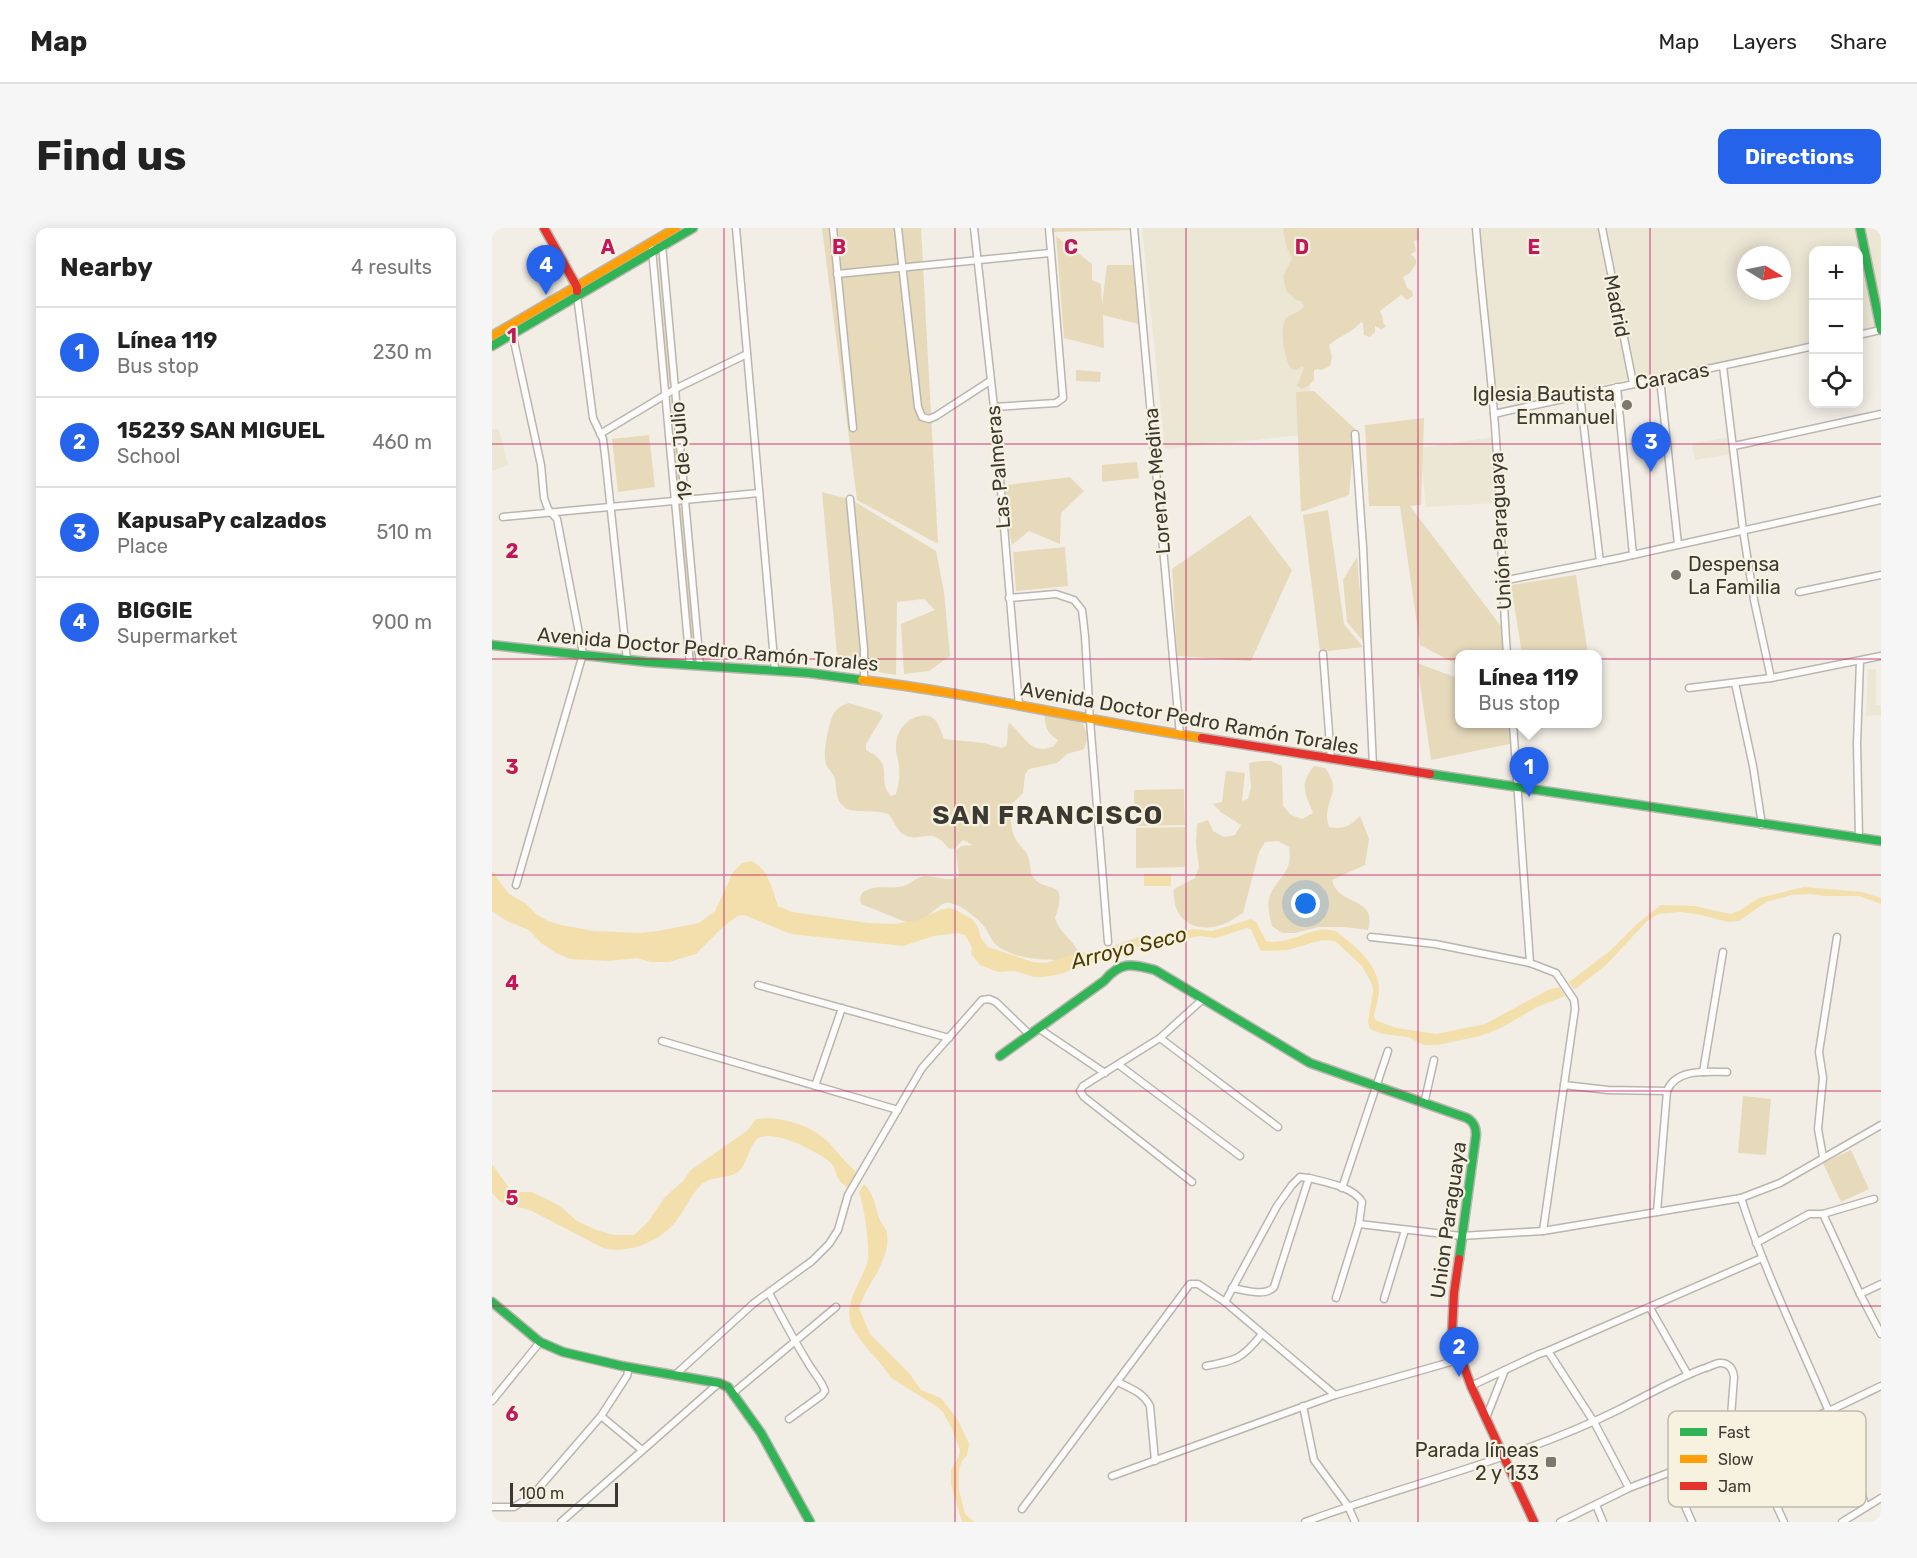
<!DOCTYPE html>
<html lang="en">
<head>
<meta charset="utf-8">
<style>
	:root { --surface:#fff; --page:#f6f6f6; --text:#222; --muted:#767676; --line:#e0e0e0; --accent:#2563eb }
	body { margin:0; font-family:Rubik,sans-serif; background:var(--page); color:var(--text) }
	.controls { position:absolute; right:18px; top:18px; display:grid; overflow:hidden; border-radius:12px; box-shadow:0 3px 15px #0003 }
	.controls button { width:54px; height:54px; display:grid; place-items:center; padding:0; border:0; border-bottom:2px solid var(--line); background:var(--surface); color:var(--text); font:30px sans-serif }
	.compass { position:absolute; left:1245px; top:18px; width:54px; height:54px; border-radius:50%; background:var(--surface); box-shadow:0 3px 15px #0003; rotate:100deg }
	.scale { position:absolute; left:18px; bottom:15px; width:108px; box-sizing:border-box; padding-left:6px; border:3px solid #3b3932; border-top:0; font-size:16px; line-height:21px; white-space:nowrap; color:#3b3932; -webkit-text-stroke:4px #f7f1e0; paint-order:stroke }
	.you { position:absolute; left:814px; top:676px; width:21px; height:21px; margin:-15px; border:4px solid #fff; border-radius:50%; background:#1a73e8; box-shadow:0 0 0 9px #1a73e833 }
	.badge { display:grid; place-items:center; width:39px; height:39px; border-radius:50%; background:var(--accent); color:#fff; font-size:20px; font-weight:700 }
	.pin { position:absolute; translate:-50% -50px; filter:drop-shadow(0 2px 3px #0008) }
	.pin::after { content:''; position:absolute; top:32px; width:21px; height:18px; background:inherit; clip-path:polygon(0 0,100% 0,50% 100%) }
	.popup { position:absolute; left:963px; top:422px; width:147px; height:78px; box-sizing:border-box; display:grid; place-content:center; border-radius:12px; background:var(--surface); filter:drop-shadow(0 2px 4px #0005); font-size:20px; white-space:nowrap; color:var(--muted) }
	.popup b { font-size:22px; color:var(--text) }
	.popup::after { content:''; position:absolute; left:50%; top:100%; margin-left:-12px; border:12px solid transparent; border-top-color:var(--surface) }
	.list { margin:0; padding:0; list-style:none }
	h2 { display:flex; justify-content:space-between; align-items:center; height:78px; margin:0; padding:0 24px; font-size:26px }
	h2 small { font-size:20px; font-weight:400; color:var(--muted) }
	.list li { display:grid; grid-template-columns:39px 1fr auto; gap:18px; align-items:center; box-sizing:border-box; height:90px; padding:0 24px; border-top:2px solid var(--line) }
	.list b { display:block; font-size:22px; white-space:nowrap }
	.list p { margin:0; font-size:20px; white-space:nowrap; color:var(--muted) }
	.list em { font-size:20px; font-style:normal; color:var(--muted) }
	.icon { flex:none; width:33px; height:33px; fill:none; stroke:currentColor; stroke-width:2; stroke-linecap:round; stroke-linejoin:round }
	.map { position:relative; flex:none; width:1389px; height:1294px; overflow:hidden; border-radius:12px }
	header { display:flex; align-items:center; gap:36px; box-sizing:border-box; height:84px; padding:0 30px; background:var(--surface); border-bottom:2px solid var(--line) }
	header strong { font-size:28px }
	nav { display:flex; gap:33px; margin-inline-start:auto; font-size:21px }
	.intro { display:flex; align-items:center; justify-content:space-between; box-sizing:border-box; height:144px; padding:0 36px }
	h1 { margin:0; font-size:42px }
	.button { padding:15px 27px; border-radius:12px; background:var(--accent); color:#fff; font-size:21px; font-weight:700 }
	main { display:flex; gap:36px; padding:0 36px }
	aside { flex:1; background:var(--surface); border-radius:12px; box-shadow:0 3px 15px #0003 }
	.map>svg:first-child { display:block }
</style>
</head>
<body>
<header>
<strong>Map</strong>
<nav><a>Map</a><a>Layers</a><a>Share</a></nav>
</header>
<div class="intro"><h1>Find us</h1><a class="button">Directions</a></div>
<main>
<aside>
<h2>Nearby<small>4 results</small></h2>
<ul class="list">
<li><span class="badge">1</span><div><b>Línea 119</b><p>Bus stop</p></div><em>230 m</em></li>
<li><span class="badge">2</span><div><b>15239 SAN MIGUEL</b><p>School</p></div><em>460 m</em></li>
<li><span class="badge">3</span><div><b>KapusaPy calzados</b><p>Place</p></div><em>510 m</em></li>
<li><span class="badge">4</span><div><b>BIGGIE</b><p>Supermarket</p></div><em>900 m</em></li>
</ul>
</aside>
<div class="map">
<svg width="1389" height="1294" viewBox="0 0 1389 1294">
	<rect width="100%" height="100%" fill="#f2eee5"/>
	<g fill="#ece6d5" fill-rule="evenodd">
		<polygon points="650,0 807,0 821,206 673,221"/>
		<path d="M984,0H1389V102L1367,107L1366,22H1322L1321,115L997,179ZM1254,27H1290V63H1254Z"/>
		<polygon points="0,201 7,201 16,237 0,243"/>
		<polygon points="1001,209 1004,275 934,279 928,220"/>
		<polygon points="1238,209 1240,226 1203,232 1200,216"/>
		<polygon points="1376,441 1384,441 1384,477 1389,477 1389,487 1374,488"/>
	</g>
	<g fill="#e6dabb">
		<polygon points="330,0 429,0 446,316 365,272"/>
		<polygon points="561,0 639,0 639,2 561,4"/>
		<path d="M791,0H925L927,6V12L922,13L924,23L919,26L924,32V36L918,45L911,49L915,60L920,63L921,68L915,72L909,67L888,83L891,90V94L894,99L889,101L883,98V104L878,109L872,107L871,95L869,94C860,105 847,108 837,117L840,129L838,138L830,142L824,141L822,143V152L816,158L810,161L805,158L812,140L810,138L805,142L799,141C793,132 787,102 793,92C797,85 806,87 812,78L809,73L803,72L800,67L795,64C788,43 793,48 800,30L794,18Z"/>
		<polygon points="564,8 600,36 600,52 609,56 610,77 615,37 643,37 646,96 611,87 612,120 572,110"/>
		<polygon points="166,29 168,30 179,155 178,156 176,155"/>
		<polygon points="584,142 609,144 608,154 584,153"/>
		<polygon points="822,163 863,201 857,267 809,284 804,164"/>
		<polygon points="179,170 181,171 188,265 186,264"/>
		<polygon points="932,190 929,277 918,278 1014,405 1015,426 968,426 968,438 928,417 908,278 877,278 873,197"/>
		<polygon points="157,207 163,259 126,264 120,211"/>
		<polygon points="645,234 647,250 610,254 610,237"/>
		<polygon points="578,249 592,263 569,285 568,316 537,303 520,317 507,258"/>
		<polygon points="330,264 360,272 444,323 452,364 458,428 437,443 412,446 409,396 443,382 432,371 405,374 404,447 346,437"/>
		<polygon points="189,277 204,429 203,430 201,429 187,279"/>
		<polygon points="836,282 852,396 871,419 828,424 811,287"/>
		<polygon points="758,287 800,342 759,433 685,428 680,341"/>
		<polygon points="573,319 576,358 524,363 521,324"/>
		<polygon points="865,329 872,414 855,394 851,352"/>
		<polygon points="1084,347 1096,426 1030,426 1019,357"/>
		<polygon points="925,435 968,451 968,496 1020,496 1022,515 939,532"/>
		<path d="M357,475L387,484L391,488L374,516V522C405,537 383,550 399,568L404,566C407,556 408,548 407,538C407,531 403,526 404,519C404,504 413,491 428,488C445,485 447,499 452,511L492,515L509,520L514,518C517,510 514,502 517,495C532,506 538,529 562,518L566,512C556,506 552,498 553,487L569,485L591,496L596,508L592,521L575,526L565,535L537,541L533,546L531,565L518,578C519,590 518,605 526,615C529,619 533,622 535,626C539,633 537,642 541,649C553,667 578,647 563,690C569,709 587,714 588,731C567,733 532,733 514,723C497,715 500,707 490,696C483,689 465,673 454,675C446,677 432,692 424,698L369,676L368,670L370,665C383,655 397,662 412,658C420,655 425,648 434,648C446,648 456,655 467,648L464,623L469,618L481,617L471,612L462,621L456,620C438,596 429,617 411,606C404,601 402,592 396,586C382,581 358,586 351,578C343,571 345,561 343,552C342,545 336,542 334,536C330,526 337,494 342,485C346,479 351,477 357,475Z"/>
		<path d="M768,533H779L790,538L791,578L799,587L810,591L821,585C813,565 807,556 822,538L833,540C853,566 828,573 837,599C851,602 858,598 868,588L877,611L873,637L840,652C841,655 842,659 844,661C854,676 885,672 876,702L853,699H827L803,705H790L780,698C778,690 775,679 777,670C784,649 802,645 797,619L786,613L773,614L767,624L751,685C744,689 737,695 729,697C702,706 679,690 682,661L703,650L707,639L704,616L705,596L716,592L721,603L732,609L743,607L749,597L730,585L721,576L730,574L734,543L753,545L750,573L756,571L759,559L757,535Z"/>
		<polygon points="692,561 693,597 643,598 642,562"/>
		<polygon points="693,599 693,639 644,640 644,600"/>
		<polygon points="1251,868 1279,871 1274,927 1246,925"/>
		<polygon points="1359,922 1377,961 1349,974 1331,935"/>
	</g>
	<g fill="#f2dfac">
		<path d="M260,633C277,642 280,661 286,678L300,684L376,695L402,696L426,692L448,682L457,680L464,682L480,691L486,699L489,710L496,719L541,734L554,735L579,727L612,721L613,729L569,746L552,749H542L523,743L506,744L488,737L479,726L480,719L473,707L466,705L442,708L411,718L299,706L252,687L246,688L233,697L204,726L177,734H159L145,730L117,733L78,731L64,725L49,715L37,702L15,693L0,683V643L17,666L33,675L44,686L56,693L69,697L102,703L148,705L166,703L207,695L223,683L241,644L250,635Z"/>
		<rect x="652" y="646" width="27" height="12"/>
		<polygon points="1312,659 1370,664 1389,670 1389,676 1367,668 1332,668 1317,666 1299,667 1274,674 1247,693 1236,694 1205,686 1188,684 1166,686 1155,693 1115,736 1085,760 1082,761 1077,754 1118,723 1146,695 1169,677 1202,678 1238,686 1247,683 1267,670"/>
		<path d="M759,691L764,694L774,713C791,717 806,707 823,703C830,701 836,702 843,703L845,704C863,718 886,736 887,760C887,770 884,779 882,788L883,792L904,800L944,806L993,796L1056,762L1067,759L1073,768L1045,779L1009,800L988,808L946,817H932L916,809L891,806L878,801L876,794L881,763L880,756L870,738L843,713L830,712L796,722L772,723L768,722L759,701L755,700L724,710L707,708L680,714L629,721L622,725L621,718L646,709L658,710L702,701L720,703Z"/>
		<path d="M277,890C301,892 324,900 340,918C349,928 355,937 366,945L357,961C354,958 349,955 347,952C343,946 344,940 339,935C327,924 278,898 264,912C256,921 255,937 246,944C234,952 219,947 208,958C199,967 194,979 187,989C172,1012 138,1027 111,1020L40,983L9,974L0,965V936L17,960L27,964H39L55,971L69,979L85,993L104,1002L122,1007H142L156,994L173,969L191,953L199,942L256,902L264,891Z"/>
		<path d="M372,956C382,966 383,977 387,990C389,996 394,999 395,1006C399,1032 374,1057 367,1080L378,1106L417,1145L429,1162L449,1170L466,1192L477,1216L475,1227L470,1233L467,1241V1262L473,1286L482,1294H470L459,1257V1242L467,1228L468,1222L459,1199L451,1184L444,1178L398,1149C389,1132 363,1112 358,1093C353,1072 371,1052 376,1032C378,1020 372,976 367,964Z"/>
	</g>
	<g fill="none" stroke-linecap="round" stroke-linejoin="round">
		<polyline stroke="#f2dfac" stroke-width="2" points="611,725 623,721"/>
		<g stroke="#b9b6af" stroke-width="9">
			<g id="street">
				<polyline points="244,0 283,443"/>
				<polyline points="341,0 361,200"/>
				<polyline points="406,0 426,179 430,189 437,191 444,188 498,153"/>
				<polyline points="482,0 502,179 527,478"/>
				<polyline points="642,0 688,507"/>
				<path d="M984,0C989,62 997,124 1002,186C1009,266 1009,346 1015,426"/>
				<polyline points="1110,0 1141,155"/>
				<polyline points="170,17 208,438"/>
				<polyline points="160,21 198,437"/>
				<polyline points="345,46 558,25"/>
				<polyline points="85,68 101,190 111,211 113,227 135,432"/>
				<polyline points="20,104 49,237 52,270 56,281 65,291 91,426 24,657"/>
				<polyline points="1366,107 1389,102"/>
				<polyline points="1231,138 1251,302 1262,372 1279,450"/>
				<polyline points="1168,151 1186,316"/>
				<polyline points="1125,159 1141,327"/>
				<polyline points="1088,167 1108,334"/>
				<polyline points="502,179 564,175 571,170 557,0"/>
				<path d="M1002,186C1109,162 1215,142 1322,118"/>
				<polyline points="108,206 183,161 255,126"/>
				<polyline points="863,206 871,319 881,538"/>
				<polyline points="1242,218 1389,186"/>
				<polyline points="358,271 372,421 372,452"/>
				<polyline points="11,289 267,265"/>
				<polyline points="1010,353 1127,330 1389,272"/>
				<polyline points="1307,364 1389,347"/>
				<polyline points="517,370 564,366 582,372 590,382 593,408 598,492 616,714"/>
				<polyline points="831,426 839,531"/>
				<polyline points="1243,455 1261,538 1270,597"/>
				<polyline points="1197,460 1279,450 1389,428"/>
				<polyline points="1021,496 1038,735 1064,745 1082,772 1083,781 1051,1003"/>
				<polyline points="1367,610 1365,515 1368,433"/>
				<polyline points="879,709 943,716 1038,735"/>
				<polyline points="266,757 457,810"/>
				<polyline points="546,800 613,845"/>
				<polyline points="668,810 786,899"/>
				<polyline points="170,813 406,882"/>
				<polyline points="627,837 748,928"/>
				<polyline points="1211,844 1231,724"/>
				<polyline points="1072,857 1116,862 1175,863"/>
				<polyline points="323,858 350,780"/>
				<polyline points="932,876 942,832"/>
				<polyline points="1331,929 1326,901 1331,850 1327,824 1345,709"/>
				<polyline points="700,954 592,869 588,863 591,858 668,810 711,771"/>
				<polyline points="850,960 896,823"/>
				<path d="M1249,970C1283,1076 1339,1174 1374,1279"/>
				<path d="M1165,984L1175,863C1184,840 1215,844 1235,844"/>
				<polyline points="1331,986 1368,1066 1389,1106"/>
				<polyline points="867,996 969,1008 1051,1003 1249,970 1288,955 1389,897"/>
				<polyline points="1264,1015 1317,986 1331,986 1382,971"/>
				<path d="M740,1060C753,1062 773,1069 782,1059L817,950C833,954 862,959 870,974L867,996L844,1070"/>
				<path d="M277,1065C289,1088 302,1112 316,1135C321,1144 330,1153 333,1163L330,1167L297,1191"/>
				<polyline points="1368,1066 1389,1056"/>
				<polyline points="892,1071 913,1002"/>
				<polyline points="733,1074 785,978 800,957 808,949 817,950"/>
				<polyline points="1158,1080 1196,1147"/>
				<polyline points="1056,1123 1102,1194 1137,1260"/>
				<path d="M714,1138C745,1132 750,1131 770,1106"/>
				<polyline points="183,1147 262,1075 320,1033 337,1016 346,1002 356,967 430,840 490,772 497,771 504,774 537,806"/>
				<path d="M626,1154C639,1161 651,1164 658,1178L663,1233"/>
				<polyline points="979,1158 1047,1126 1056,1123 1270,1030"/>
				<polyline points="241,1165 344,1079"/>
				<polyline points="0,1173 48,1114"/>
				<polyline points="811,1178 822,1232 856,1278 863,1294"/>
				<polyline points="109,1188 150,1222"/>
				<polyline points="994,1190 1013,1142"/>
				<polyline points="1256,1215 1292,1294"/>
				<polyline points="1178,1244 1200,1294"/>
				<polyline points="620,1248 843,1167"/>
				<polyline points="1104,1277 1111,1294"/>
				<polyline points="0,1279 22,1279 40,1268 109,1188 135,1148 137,1139"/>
				<polyline points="530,1281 698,1056 706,1056 733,1074 843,1167 969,1131"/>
				<polyline points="69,1294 227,1155"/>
				<path d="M813,1294C917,1255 1028,1231 1128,1181C1155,1167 1182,1152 1210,1141C1215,1140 1222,1136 1227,1135C1237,1134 1241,1141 1242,1149L1238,1202L1241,1220"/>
				<polyline points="1068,1294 1137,1260 1337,1183 1389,1158"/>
				<polyline points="1350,1294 1389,1270"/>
			</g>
		</g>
		<g stroke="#b9b6af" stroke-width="11">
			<g id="fast">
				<polyline points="1368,0 1389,102"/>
				<polyline points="0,118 201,0"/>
				<polyline points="0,417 155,434 317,445 370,452"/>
				<polyline points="938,546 1389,613"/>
				<path d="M508,828L612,753C629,733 639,736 663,742L818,835L975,890C982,894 984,899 984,907L967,1031"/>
				<polyline points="0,1074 48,1114 71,1124 130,1138 227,1155 236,1159 269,1205 318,1294"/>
			</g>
		</g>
		<g stroke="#b9b6af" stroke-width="11">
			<g id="slow">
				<polyline points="0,108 184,0"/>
				<path d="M370,452C484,466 596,493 710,510"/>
			</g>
		</g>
		<g stroke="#b9b6af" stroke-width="11">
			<g id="jam">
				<polyline points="52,0 85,59 85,63"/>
				<polyline points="710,510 938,546"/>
				<polyline points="967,1031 962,1065 960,1105 979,1158 1042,1294"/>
			</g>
		</g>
		<use href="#street" stroke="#fdfcfb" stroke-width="6"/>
		<use href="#fast" stroke="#30b455" stroke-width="8"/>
		<use href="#slow" stroke="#ff9f0a" stroke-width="8"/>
		<use href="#jam" stroke="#e5322d" stroke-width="8"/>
	</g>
	<path fill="none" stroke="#c2185b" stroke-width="1.5" stroke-opacity="0.55" d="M232,0V1294M463,0V1294M694,0V1294M926,0V1294M1158,0V1294M0,216H1389M0,431H1389M0,647H1389M0,863H1389M0,1078H1389"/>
	<g fill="#7b7871" stroke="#f7f1e0" stroke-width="2">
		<circle cx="1135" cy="177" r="6"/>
		<circle cx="1184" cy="347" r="6"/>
		<rect x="1053" y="1228" width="12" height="12" rx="3"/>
	</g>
	<g text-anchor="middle" stroke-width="4.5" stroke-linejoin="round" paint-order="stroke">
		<g font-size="20" fill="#3b3932" stroke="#f7f1e0">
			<text transform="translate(1125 78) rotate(79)" y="7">Madrid</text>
			<text transform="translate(1180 148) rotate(-11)" y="7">Caracas</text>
			<text transform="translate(189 223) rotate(-95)" y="7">19 de Julio</text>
			<text transform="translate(506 239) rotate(-95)" y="7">Las Palmeras</text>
			<text transform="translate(665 253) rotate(-95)" y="7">Lorenzo Medina</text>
			<text transform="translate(1008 303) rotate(-93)" y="7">Unión Paraguaya</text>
			<text transform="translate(216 421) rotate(5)" y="7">Avenida Doctor Pedro Ramón Torales</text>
			<text transform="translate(698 490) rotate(10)" y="7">Avenida Doctor Pedro Ramón Torales</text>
			<text transform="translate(956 992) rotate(-82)" y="7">Union Paraguaya</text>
		</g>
		<g font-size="20" fill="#3b3932" stroke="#f7f1e0" text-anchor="end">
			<text x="1123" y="173">Iglesia Bautista<tspan x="1123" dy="23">Emmanuel</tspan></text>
			<text x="1196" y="343" text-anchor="start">Despensa<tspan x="1196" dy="23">La Familia</tspan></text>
			<text x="1047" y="1229">Parada líneas<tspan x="1047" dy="23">2 y 133</tspan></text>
		</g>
		<g font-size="21" font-style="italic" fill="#4e3c03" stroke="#f7f1e0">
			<text transform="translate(637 720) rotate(-14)" y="7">Arroyo Seco</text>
		</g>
		<g font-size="26" font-weight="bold" letter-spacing="1.5" fill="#3b3932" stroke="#f7f1e0">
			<text x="556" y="596">SAN FRANCISCO</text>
		</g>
	</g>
	<rect x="1176" y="1183" width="198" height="96" rx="9" fill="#f7f1e0" stroke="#bfbaac" stroke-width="1.5"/>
	<rect x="1188" y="1200" width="27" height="8" fill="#30b455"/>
	<rect x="1188" y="1227" width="27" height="8" fill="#ff9f0a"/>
	<rect x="1188" y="1254" width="27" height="8" fill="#e5322d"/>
	<g font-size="16" fill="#3b3932">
		<text x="1226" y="1210">Fast</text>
		<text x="1226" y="1237">Slow</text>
		<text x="1226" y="1264">Jam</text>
	</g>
	<g font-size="20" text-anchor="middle" font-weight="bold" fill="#c2185b" stroke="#f7f1e0" stroke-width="4.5" stroke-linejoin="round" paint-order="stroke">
		<text x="116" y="26">A</text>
		<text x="347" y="26">B</text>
		<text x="579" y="26">C</text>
		<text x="810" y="26">D</text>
		<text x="1042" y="26">E</text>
		<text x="20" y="115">1</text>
		<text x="20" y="330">2</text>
		<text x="20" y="546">3</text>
		<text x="20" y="762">4</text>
		<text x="20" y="977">5</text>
		<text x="20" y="1193">6</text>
	</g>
</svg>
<div class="controls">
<button>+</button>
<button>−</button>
<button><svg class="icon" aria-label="locate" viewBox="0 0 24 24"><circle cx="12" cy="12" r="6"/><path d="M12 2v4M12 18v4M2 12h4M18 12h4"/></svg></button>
</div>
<svg class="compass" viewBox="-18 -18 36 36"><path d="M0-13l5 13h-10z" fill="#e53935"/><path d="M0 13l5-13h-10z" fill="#767676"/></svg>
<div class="scale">100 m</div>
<div class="you"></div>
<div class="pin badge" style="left:1037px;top:569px">1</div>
<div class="popup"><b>Línea 119</b>Bus stop</div>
<div class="pin badge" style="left:967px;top:1149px">2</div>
<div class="pin badge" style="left:1159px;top:244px">3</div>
<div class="pin badge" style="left:54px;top:67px">4</div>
</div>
</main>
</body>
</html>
